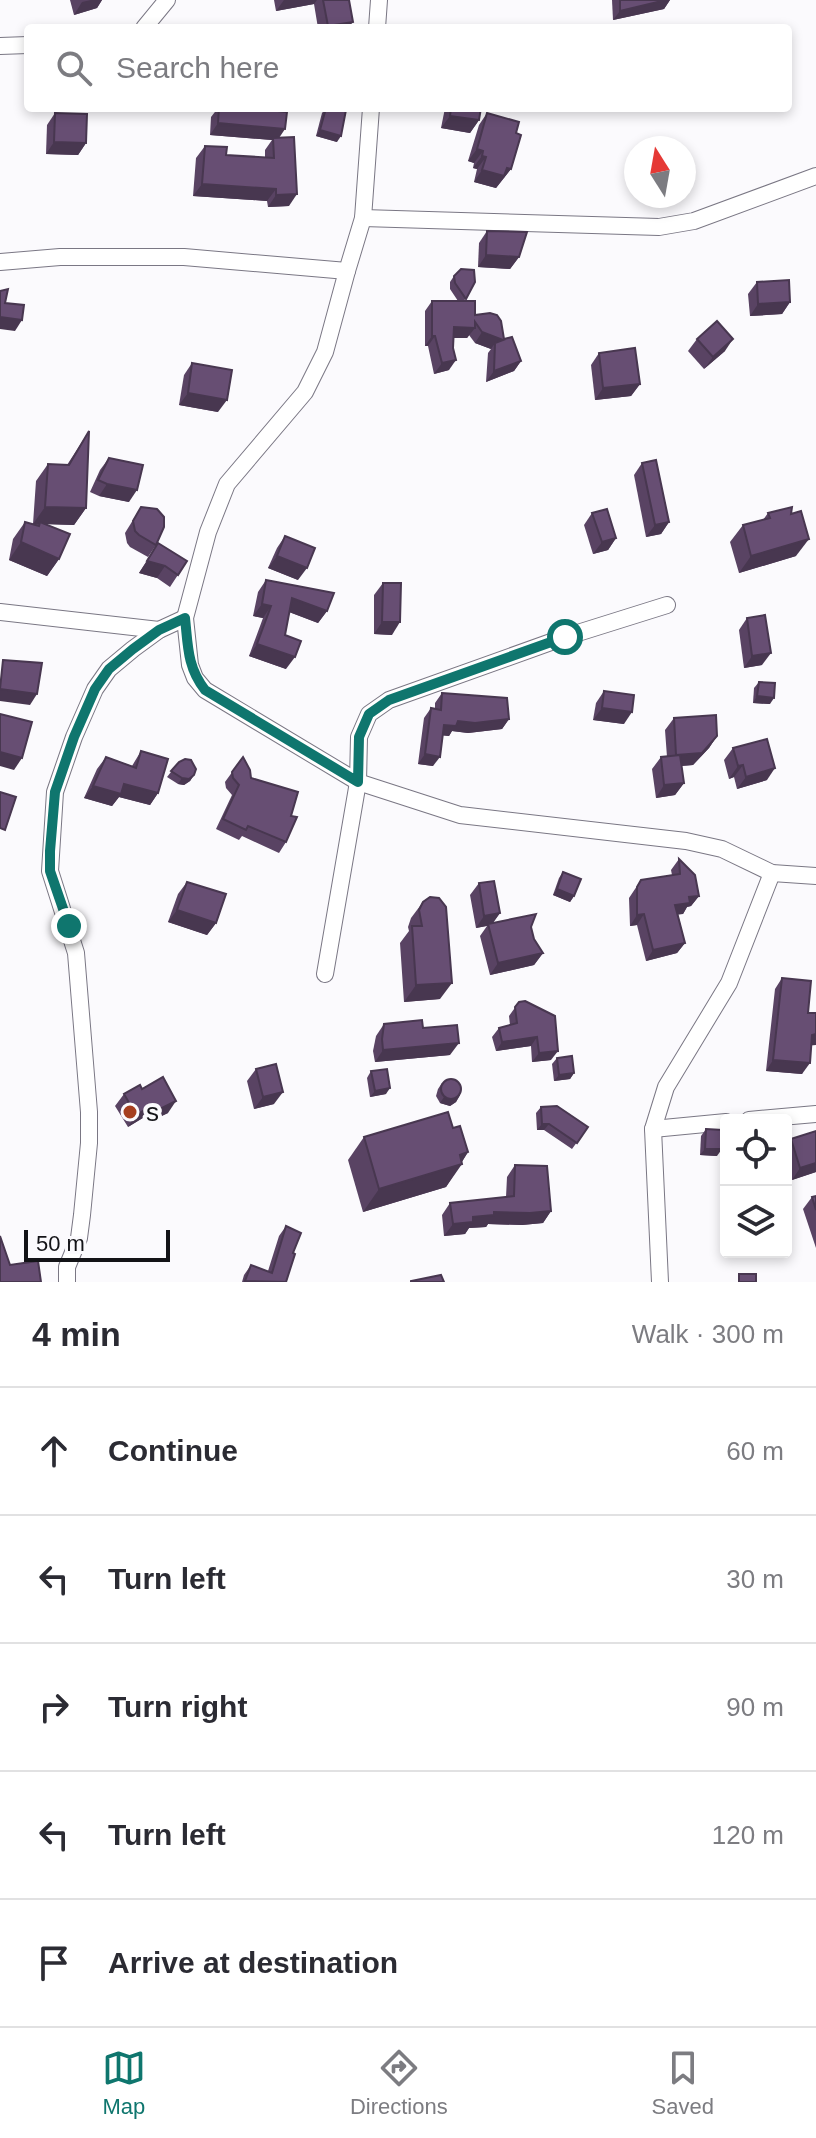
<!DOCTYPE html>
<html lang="en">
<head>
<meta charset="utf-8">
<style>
	:root { --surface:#fff; --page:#f2f2f3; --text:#2b2b33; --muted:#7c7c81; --line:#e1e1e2; --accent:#0f766e }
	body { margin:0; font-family:Arial,sans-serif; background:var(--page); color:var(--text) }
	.controls { position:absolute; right:24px; bottom:24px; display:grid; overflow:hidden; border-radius:8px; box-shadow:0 4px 12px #0003 }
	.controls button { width:72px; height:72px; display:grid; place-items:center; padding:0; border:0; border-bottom:2px solid var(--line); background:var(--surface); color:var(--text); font:40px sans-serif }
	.compass { position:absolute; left:624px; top:136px; width:72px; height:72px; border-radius:50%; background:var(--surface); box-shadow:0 4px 12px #0003; rotate:349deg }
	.scale { position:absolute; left:24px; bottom:20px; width:146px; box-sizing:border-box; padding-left:8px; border:4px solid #131317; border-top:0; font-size:22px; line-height:28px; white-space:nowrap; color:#131317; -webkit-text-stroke:6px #fbfafd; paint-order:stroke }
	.stop { position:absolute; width:24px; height:24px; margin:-18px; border:6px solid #0f766e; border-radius:50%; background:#fff }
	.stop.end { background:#0f766e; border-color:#fff; box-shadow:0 2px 8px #0008 }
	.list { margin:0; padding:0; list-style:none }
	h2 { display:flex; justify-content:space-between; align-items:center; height:104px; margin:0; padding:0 32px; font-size:34px }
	h2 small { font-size:26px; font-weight:400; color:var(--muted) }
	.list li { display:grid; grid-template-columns:52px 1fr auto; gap:24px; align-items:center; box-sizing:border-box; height:128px; padding:0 32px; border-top:2px solid var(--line) }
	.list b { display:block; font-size:30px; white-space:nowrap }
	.list em { font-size:26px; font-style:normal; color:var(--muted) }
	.icon { flex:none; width:44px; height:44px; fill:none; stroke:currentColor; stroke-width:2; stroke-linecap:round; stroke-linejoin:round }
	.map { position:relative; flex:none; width:816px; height:1282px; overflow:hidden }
	.search { position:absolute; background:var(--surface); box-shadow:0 4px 12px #0003; left:24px; right:24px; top:24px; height:88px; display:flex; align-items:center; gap:20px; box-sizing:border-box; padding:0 28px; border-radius:8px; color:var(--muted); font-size:30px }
	.sheet { height:744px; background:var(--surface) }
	nav { display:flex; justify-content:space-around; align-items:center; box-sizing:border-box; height:112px; border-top:2px solid var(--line); background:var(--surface); font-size:22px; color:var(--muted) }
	nav a { display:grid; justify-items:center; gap:4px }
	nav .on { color:var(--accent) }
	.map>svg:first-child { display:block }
</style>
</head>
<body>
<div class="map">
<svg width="816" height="1282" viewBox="0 0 816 1282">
	<rect width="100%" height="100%" fill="#fbfafd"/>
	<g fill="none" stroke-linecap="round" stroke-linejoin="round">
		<g stroke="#7a7784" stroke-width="18">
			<g id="minor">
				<polyline points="144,28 167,0"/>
				<polyline points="377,28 379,0"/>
				<polyline points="0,46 28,45"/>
				<polyline points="363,218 659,227 694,221 816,176"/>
				<polyline points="0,262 60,257 184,257 347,271 363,218 371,108"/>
				<polyline points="347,271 325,352 305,392 227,484 208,532 185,618 190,665 195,678 205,690 358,782 460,815 686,841 722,849 772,873 816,876"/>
				<polyline points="0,612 159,630"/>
				<polyline points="325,974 358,782 359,737 369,714 389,700 565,637 667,605"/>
				<polyline points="749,1120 816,1114"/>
				<polyline points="653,1129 726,1122"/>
				<polyline points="67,1282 67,1267 79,1238 82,1215 89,1143 89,1112 76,953 50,871 55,792 74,737 95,689 109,669 133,649 159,630 185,618"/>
				<polyline points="660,1282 653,1129 666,1087 729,983 772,873"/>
			</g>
		</g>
		<use href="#minor" stroke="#fff" stroke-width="16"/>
	</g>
	<g fill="#594363">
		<polygon points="70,0 102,0 97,8 74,15"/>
		<polygon points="274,0 349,0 348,28 318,28 314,4 276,11"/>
		<polygon points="612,0 670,0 664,9 613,20"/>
		<polygon points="218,108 248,108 279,138 289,206 268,207 267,201 193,196 196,158 205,146 226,155 265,158 265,150 272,140 210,135 211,117"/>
		<polygon points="326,108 337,142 316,136 322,113"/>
		<polygon points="445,108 481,108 479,120 470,133 441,128"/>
		<polygon points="55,113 86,143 78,155 46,154 47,125"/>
		<polygon points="487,113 516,133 511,169 496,188 474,182 477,169 473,168 474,163 468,161 479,125"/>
		<polygon points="487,231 519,257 510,269 478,267 479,243"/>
		<polygon points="454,276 475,282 464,301 475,315 504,339 521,361 514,371 486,382 488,353 491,349 475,343 469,335 467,338 454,338 449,370 434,374 428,346 425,346 425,311 432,301 458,301 450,289 450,282"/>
		<polygon points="757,282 790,302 782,314 750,316 748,294"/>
		<polygon points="697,339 725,351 704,369 688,351"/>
		<polygon points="599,353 640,384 631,396 595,400 591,365"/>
		<polygon points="192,363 218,412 179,405 184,375"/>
		<polygon points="89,431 86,508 74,525 47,524 59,559 47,576 9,560 13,539 25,522 33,524 36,481 48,464 67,465"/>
		<polygon points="109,458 129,502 99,496 90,492 100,470"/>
		<polygon points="642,463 669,522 661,534 646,537 634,475"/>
		<polygon points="141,507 156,545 148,557 130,547 127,543 125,533"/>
		<polygon points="592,513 616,538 608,550 593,554 584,525"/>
		<polygon points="768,513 791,514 796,556 739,573 730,542 743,525 763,520"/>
		<polygon points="285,536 298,580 268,568 277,548"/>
		<polygon points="158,543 187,561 170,587 157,578 139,573"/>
		<polygon points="266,580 327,611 318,623 289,612 285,635 286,669 249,656 263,618 253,616 258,592"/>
		<polygon points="383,583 392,635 374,634 374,595"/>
		<polygon points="747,618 762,665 744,668 739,630"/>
		<polygon points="759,682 770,704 753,703 754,688"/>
		<polygon points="604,691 624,724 593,720 596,703"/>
		<polygon points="442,693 509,719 502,729 468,733 452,731 449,736 442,735 433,766 418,764 424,718 431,708 435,709 435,703"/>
		<polygon points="674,718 717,736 709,748 693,765 681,766 684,783 675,795 656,798 652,769 661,757 667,757 665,730"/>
		<polygon points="733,748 767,780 737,789 734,777 729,779 724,760"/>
		<polygon points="141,751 158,793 150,805 119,797 112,806 84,798 97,769 106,757 132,766"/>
		<polygon points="243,757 251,778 291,816 286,842 279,853 242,836 239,840 216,829 232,795 226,788 225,782"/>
		<polygon points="179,762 194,775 190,781 184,785 178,784 167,777"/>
		<polygon points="679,859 699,896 691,906 687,907 683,914 678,914 685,943 677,953 646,961 637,925 630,926 629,898 641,880 672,875 671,870"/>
		<polygon points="563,872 574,896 570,902 553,895 559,878"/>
		<polygon points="187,882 216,923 207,935 168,922 178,894"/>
		<polygon points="479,883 500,913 493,923 531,927 534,939 543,953 534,965 490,975 480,936 487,926 476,928 470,895"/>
		<polygon points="423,902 440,999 404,1002 400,943 409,931 408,927 411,918"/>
		<polygon points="782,978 808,1013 816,1013 816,1045 812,1045 802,1074 766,1071 775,989"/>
		<polygon points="519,1002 551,1060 532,1062 531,1046 496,1051 492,1037 499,1028 510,1025 509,1016"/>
		<polygon points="384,1024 423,1028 450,1055 375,1062 373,1051 376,1036"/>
		<polygon points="557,1058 574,1073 570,1079 554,1081 552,1064"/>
		<polygon points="256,1069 274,1104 254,1109 247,1081"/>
		<polygon points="371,1071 386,1094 370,1097 367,1078"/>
		<polygon points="442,1083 460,1095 456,1102 450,1106 440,1103 436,1096 438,1089"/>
		<polygon points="142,1089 168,1113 149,1122 146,1116 128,1127 115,1106 124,1094"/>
		<polygon points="541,1107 588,1127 572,1149 544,1130 537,1130 536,1113"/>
		<polygon points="453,1128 468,1152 446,1187 363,1212 348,1160 364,1137"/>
		<polygon points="706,1129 717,1156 700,1155 701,1136"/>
		<polygon points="816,1131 816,1172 792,1180 786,1162 786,1146 791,1139"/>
		<polygon points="515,1165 551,1211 543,1223 522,1225 488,1224 486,1227 469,1228 465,1234 444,1236 442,1215 450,1203 506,1197 507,1177"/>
		<polygon points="816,1196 816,1248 803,1209 812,1197"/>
		<polygon points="286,1226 293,1253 286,1282 242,1282 244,1275 251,1265 268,1271 279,1236"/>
	</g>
	<g fill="#483750">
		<polygon points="91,0 102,0 97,8 74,15 82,2"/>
		<polygon points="284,0 317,0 314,4 276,11"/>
		<polygon points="666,0 670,0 664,9 613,20 620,11"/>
		<polygon points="353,22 348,28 326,28 328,26"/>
		<polygon points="511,108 529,108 527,111"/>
		<polygon points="450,116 479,120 470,133 441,128"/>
		<polygon points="218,123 285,129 277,141 273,138 272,140 210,135"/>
		<polygon points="320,130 341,136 337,142 316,136"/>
		<polygon points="54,142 86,143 78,155 46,154"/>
		<polygon points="477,149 483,151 474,163 468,161"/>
		<polygon points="482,156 486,157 477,169 473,168"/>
		<polygon points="507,168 511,169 496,188 474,182 482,170"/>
		<polygon points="202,184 276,189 267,201 193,196"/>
		<polygon points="297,194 289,206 268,207 276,195"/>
		<polygon points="486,255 519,257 510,269 478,267"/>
		<polygon points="790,302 782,314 750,316 758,304"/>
		<polygon points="0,317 22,320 15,331 0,329"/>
		<polygon points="454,327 475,328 467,338 447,338"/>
		<polygon points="482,332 503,340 495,343 491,349 475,343"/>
		<polygon points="432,336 435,336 428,346 425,346"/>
		<polygon points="733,339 725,351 704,369 713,357"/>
		<polygon points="456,360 449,370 434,374 442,363"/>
		<polygon points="521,361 514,371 486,382 494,371"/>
		<polygon points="640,384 631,396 595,400 603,388"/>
		<polygon points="188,393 227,400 218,412 179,405"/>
		<polygon points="107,484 137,490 129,502 99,496"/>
		<polygon points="45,507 86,508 74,525 40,524 40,522 39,524 33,524"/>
		<polygon points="669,522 661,534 646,537 655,525"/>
		<polygon points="616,538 608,550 593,554 602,542"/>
		<polygon points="809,539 796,556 739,573 751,556"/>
		<polygon points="21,542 59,559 47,576 9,560"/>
		<polygon points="277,556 307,568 298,580 268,568"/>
		<polygon points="147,561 165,566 157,578 139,573"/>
		<polygon points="292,598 327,611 318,623 284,610"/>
		<polygon points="262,604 271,606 263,618 253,616"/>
		<polygon points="382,622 400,622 392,635 374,634"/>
		<polygon points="257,644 295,657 286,669 249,656"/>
		<polygon points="771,653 762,665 744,668 752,656"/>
		<polygon points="0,689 37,694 30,705 0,701"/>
		<polygon points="757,696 774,698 770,704 753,703"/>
		<polygon points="602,708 632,712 624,724 593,720"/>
		<polygon points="509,719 502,729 468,733 452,731 449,736 437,735 444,725 458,721"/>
		<polygon points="717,736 709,748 693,765 668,767 676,755"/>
		<polygon points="0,752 22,758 14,770 0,766"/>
		<polygon points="425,754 440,757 433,766 418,764"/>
		<polygon points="743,765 734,777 729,779 738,766"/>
		<polygon points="775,768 767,780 737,789 746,777"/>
		<polygon points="194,775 190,781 184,785 178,784 182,778"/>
		<polygon points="684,783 675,795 656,798 664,785"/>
		<polygon points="124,784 158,793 150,805 119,797 112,806 84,798 93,786"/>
		<polygon points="557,889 574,896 570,902 553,895"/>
		<polygon points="699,896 691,906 687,907 683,914 668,916 675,905 689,897"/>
		<polygon points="177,910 216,923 207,935 168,922"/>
		<polygon points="500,913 491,925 476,928 484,916"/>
		<polygon points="644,914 637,925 630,926 637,915"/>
		<polygon points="685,943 677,953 646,961 653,950"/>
		<polygon points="543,953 534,965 490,975 498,963"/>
		<polygon points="452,983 440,999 404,1002 416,985"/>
		<polygon points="816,1034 816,1045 805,1046 812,1035"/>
		<polygon points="537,1037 531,1046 496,1051 502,1042"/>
		<polygon points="459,1043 450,1055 375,1062 383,1050"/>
		<polygon points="558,1051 551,1060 532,1062 539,1053"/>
		<polygon points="773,1060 810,1063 802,1074 766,1071"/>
		<polygon points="574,1073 570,1079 554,1081 559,1075"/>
		<polygon points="390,1088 386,1094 370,1097 375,1091"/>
		<polygon points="283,1092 274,1104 254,1109 263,1097"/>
		<polygon points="460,1095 456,1102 450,1106 440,1103 444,1097"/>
		<polygon points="176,1101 168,1113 149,1122 158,1110"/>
		<polygon points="155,1104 146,1116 128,1127 136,1115"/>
		<polygon points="542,1124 549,1124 544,1130 537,1130"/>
		<polygon points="705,1149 722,1149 717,1156 700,1155"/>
		<polygon points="468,1152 460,1165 462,1164 446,1187 363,1212 379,1189"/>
		<polygon points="816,1163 816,1172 792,1180 800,1168"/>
		<polygon points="551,1211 543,1223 522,1225 488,1224 486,1227 469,1228 465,1234 444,1236 453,1224 473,1217 494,1212"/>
	</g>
	<g fill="#674e73" stroke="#483750" stroke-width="2">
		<polygon points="323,0 349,0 353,22 328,26"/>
		<polygon points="620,0 666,0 620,11"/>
		<polygon points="219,108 248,108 287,112 285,129 218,123"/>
		<polygon points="326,108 346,110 341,136 320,130"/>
		<polygon points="451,108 481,108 479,120 450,116"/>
		<polygon points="55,113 87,114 86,143 54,142"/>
		<polygon points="487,113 519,122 516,133 521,135 511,169 507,168 504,176 482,170 486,157 482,156 483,151 477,149"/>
		<polygon points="294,137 297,194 276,195 276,189 202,184 205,146 227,147 226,155 274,158 273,138"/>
		<polygon points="487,231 527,232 519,257 486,255"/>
		<polygon points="461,269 474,270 475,282 466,299 455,283 454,276"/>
		<polygon points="789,280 790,302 758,304 757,282"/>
		<polygon points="8,289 5,303 24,305 22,320 0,317 0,291"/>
		<polygon points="432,301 475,301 475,315 490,313 497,315 501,321 504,339 512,337 521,361 494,371 495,343 503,340 482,332 475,322 475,328 454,327 453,348 456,360 442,363 435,336 432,336"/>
		<polygon points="717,321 733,339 713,357 697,339"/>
		<polygon points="635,348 640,384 603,388 599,353"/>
		<polygon points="192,363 232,370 227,400 188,393"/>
		<polygon points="89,431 86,508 45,507 48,464 69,465"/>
		<polygon points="109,458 143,465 137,490 107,484 98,480"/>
		<polygon points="656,460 669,522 655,525 642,463"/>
		<polygon points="141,507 157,509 164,517 164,527 156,545 139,535 135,531 133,521"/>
		<polygon points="792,507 791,514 801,511 809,539 751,556 743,525 770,518 768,513"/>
		<polygon points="607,509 616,538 602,542 592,513"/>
		<polygon points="25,522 39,526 40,522 70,534 59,559 21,542"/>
		<polygon points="285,536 315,548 307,568 277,556"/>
		<polygon points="158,543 187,561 178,575 165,566 147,561"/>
		<polygon points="266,580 334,593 327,611 292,598 285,635 301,641 295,657 257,644 271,606 262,604"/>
		<polygon points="383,583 401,583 400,622 382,622"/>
		<polygon points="765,615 771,653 752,656 747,618"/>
		<polygon points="3,660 42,663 37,694 0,689"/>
		<polygon points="759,682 775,683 774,698 757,696"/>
		<polygon points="604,691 634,695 632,712 602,708"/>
		<polygon points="442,693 507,698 509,719 475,723 458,721 456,726 444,725 440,757 425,754 431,708 441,710"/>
		<polygon points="0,714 32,722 22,758 0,752"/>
		<polygon points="716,715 717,736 702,753 676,755 674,718"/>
		<polygon points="767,739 775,768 746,777 743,765 738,766 733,748"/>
		<polygon points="141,751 168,759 158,793 124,784 121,794 93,786 106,757 136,768"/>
		<polygon points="680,755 684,783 664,785 661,757"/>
		<polygon points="243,757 250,770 251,778 298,792 291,816 297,817 286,842 248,826 246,830 223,819 239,785 233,778 232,772"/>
		<polygon points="185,759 191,760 196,769 194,775 189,779 182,778 171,771 179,762"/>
		<polygon points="0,792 16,797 5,830 0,828"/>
		<polygon points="679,859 695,875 699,896 689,897 690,903 675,905 685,943 653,950 644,914 637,915 637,887 641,880 680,874"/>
		<polygon points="563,872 581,879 574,896 557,889"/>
		<polygon points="494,881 500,913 484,916 479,883"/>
		<polygon points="187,882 226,894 216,923 177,910"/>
		<polygon points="430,897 439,898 446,907 452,983 416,985 412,926 422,926 419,910 423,902"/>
		<polygon points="536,914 531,927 534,939 543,953 498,963 488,924"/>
		<polygon points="782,978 811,981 808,1013 816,1013 816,1034 812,1035 810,1063 773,1060"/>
		<polygon points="525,1001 555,1016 558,1051 539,1053 537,1037 502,1042 499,1028 517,1023 515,1007 519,1002"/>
		<polygon points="422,1020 423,1028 457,1025 459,1043 383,1050 382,1039 384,1024"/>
		<polygon points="572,1056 574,1073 559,1075 557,1058"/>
		<polygon points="276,1064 283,1092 263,1097 256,1069"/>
		<polygon points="387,1069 390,1088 375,1091 371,1071"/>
		<polygon points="163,1077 176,1101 158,1110 155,1104 136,1115 124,1094 140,1085 142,1089"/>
		<circle cx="451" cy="1089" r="10"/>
		<polygon points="557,1106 588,1127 577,1143 549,1124 542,1124 541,1107"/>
		<polygon points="448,1112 453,1128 460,1126 468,1152 460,1155 462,1164 379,1189 364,1137"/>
		<polygon points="706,1129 722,1130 722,1149 705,1149"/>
		<polygon points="816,1131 816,1163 800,1168 791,1139"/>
		<polygon points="515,1165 547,1166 551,1211 530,1213 494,1212 494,1215 473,1217 473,1222 453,1224 450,1203 514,1196"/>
		<polygon points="816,1196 816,1210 812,1197"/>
		<polygon points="286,1226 301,1233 293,1253 295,1254 286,1282 245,1281 251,1265 272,1273"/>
		<polygon points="0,1236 10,1265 38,1261 41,1282 0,1282"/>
		<rect x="739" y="1274" width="17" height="8"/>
		<polygon points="441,1275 444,1282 411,1282 411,1281"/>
	</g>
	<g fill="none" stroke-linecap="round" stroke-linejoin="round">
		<path stroke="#0f766e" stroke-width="10" d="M69,926L50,871V851L55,792L74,737L95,689L109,669L133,649L159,630L185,618C188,645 187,667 205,690L358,782L359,737L369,714L389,700L565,637"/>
	</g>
	<circle fill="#a63f1f" stroke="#fbfafd" stroke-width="3" cx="130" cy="1112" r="8"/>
	<g text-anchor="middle" stroke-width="8" stroke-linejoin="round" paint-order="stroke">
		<g font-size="26" fill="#131317" stroke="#fbfafd" text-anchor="start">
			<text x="146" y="1121">s</text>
		</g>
	</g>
</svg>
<div class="controls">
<button><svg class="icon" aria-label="locate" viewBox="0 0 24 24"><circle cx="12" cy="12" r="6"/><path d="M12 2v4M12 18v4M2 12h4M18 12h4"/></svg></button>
<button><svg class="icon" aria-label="layers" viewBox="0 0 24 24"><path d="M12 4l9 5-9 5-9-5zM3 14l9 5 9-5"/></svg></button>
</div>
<svg class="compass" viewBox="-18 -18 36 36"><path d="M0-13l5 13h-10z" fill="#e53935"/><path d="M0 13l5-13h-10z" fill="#7c7c81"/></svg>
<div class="scale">50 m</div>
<div class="stop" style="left:565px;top:637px"></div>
<div class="stop end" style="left:69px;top:926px"></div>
<div class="search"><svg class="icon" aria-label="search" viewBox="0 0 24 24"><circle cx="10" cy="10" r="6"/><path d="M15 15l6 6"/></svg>Search here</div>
</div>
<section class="sheet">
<h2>4 min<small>Walk · 300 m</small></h2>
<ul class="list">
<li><svg class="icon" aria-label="ahead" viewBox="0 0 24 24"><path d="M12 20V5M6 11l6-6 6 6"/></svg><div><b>Continue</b></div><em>60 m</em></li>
<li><svg class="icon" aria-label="left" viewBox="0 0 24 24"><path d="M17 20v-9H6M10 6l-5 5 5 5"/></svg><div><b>Turn left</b></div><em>30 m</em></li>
<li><svg class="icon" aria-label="right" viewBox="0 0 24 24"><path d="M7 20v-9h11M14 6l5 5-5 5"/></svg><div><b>Turn right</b></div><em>90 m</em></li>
<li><svg class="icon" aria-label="left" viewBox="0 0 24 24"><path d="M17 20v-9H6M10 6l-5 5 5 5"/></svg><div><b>Turn left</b></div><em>120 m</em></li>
<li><svg class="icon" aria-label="arrive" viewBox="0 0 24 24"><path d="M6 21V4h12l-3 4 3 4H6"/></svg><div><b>Arrive at destination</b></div></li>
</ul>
</section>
<nav>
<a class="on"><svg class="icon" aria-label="map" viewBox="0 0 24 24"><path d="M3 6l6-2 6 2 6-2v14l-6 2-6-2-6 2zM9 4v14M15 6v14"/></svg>Map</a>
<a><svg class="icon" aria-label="directions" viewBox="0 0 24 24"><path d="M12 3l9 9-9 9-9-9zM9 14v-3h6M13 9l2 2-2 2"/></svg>Directions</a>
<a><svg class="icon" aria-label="saved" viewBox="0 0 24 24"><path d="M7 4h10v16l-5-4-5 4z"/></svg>Saved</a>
</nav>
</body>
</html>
